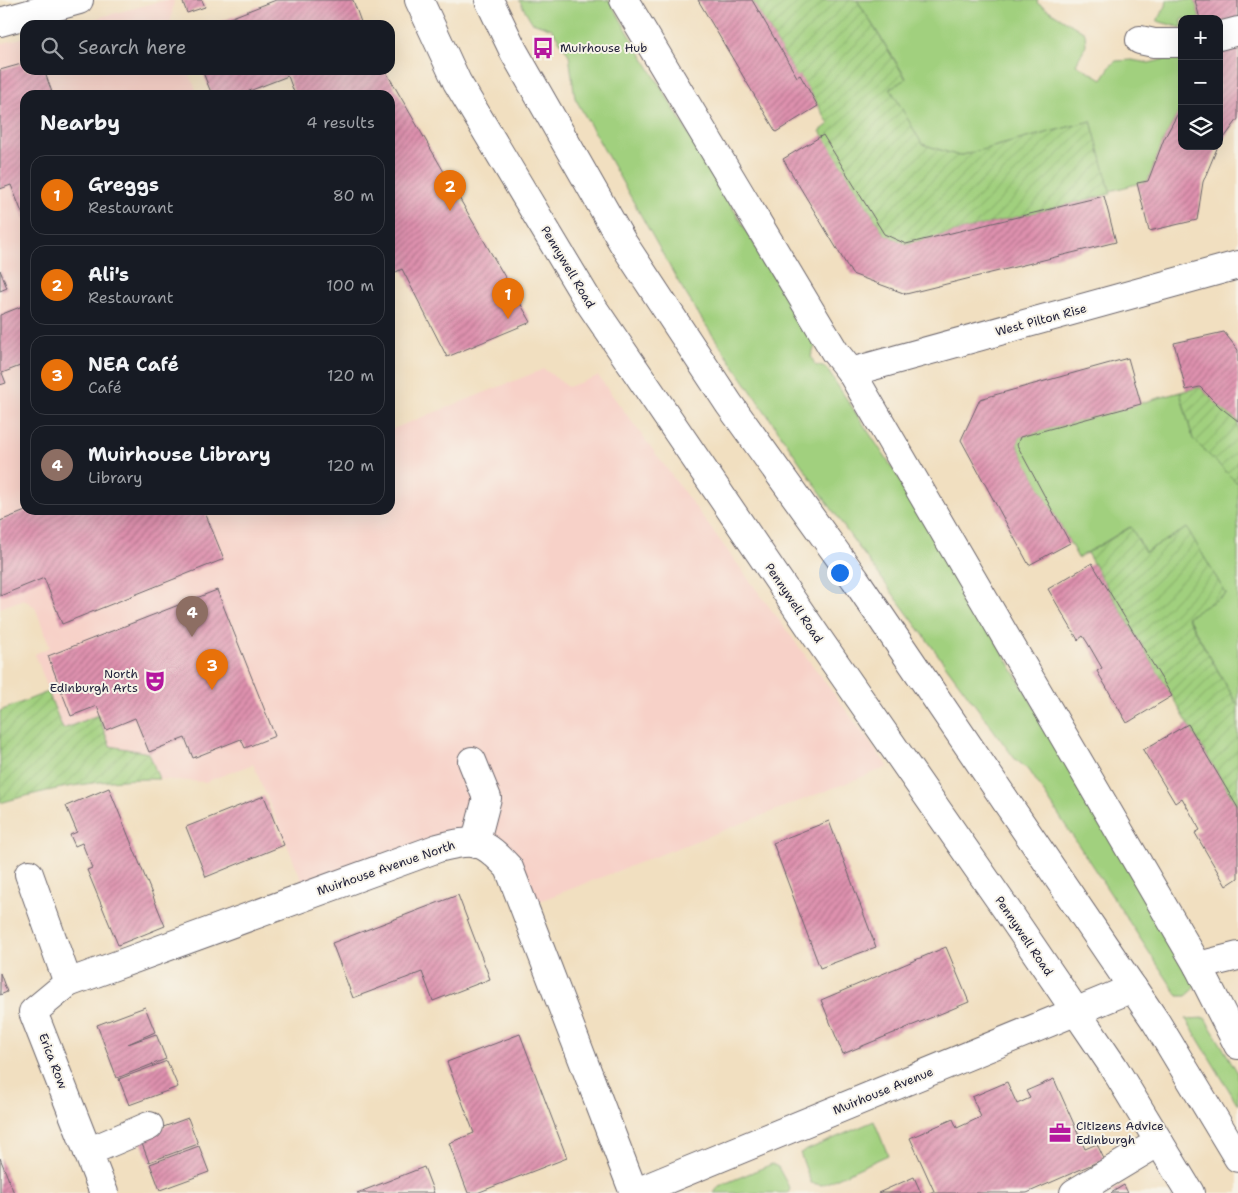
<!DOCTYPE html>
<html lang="en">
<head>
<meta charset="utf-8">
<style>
	:root { --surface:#171b24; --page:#242831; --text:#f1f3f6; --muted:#9ea1a6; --line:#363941; --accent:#1a73e8 }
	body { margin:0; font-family:"Shantell Sans",sans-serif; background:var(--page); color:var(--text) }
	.controls { position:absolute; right:15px; top:15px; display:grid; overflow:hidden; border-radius:10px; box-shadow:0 5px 20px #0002 }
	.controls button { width:45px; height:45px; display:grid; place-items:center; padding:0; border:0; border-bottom:1px solid var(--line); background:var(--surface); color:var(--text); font:25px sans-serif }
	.you { position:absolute; left:839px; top:572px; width:18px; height:18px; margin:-12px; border:4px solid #fff; border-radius:50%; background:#1a73e8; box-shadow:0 0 0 8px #1a73e833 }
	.badge { display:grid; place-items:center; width:32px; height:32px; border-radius:50%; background:var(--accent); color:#fff; font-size:16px; font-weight:700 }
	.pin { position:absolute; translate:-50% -41px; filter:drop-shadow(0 1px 2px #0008) }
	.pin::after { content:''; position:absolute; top:26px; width:18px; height:15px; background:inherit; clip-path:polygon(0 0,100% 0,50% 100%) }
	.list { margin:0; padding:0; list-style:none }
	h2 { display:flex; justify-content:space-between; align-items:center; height:65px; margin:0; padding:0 20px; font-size:21px }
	h2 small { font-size:16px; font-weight:400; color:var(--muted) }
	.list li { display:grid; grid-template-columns:32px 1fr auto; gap:15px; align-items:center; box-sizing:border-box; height:80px; margin:0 10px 10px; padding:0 10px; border:1px solid var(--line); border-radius:15px }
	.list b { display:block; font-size:19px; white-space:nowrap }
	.list p { margin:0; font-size:16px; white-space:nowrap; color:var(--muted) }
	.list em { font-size:16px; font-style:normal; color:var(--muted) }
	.icon { flex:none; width:28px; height:28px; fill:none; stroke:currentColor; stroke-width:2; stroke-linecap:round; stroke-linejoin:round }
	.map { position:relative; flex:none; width:1238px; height:1193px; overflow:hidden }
	.search { position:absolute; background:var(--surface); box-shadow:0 5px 20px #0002; left:20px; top:20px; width:375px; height:55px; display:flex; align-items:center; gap:12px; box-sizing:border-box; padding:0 18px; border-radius:15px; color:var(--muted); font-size:19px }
	.panel { position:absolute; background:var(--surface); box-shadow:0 5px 20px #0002; left:20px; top:90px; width:375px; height:425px; border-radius:15px }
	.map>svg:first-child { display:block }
</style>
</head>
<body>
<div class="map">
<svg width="1238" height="1193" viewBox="0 0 1238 1193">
	<defs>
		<pattern id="garden-furrows" width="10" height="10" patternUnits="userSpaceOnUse" patternTransform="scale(1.25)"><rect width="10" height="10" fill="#a1d07e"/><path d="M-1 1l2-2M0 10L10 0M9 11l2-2" fill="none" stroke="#8ab26e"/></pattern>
		<pattern id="building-hatch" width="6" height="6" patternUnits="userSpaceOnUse" patternTransform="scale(1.25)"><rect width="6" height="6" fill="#de91ae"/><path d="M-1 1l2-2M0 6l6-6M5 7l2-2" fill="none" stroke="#b4768f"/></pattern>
	</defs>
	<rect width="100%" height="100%" fill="#f7f3e8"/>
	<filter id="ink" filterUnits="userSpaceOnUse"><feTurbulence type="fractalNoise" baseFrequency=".02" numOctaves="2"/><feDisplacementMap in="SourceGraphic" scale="10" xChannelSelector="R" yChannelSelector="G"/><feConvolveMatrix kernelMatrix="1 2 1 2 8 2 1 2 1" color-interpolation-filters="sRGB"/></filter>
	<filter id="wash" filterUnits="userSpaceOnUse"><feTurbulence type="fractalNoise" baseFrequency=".0096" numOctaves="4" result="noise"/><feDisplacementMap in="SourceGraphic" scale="20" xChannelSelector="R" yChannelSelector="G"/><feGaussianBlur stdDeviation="1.12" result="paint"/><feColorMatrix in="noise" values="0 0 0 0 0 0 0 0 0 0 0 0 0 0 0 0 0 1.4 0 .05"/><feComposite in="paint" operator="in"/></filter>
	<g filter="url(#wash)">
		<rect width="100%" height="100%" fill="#f1dfc0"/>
		<g fill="#f7d1c8">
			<polygon points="165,0 174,0 170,25 71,25"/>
			<polygon points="25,37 25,70 188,70 198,95 25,95 25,510 390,510 390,430 544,369 568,387 598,376 888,767 524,907 490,847 308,895 253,764 205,782 159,779 149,753 110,746 63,729 35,654 50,647 35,607 24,599 0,608 0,44"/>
		</g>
		<g fill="#a1d07e" stroke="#62795c">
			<polygon points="519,0 609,0 815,346 811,356 815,365 826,368 919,508 1195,984 1192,991 1186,996 1178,996 1029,770 1015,759 851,537 701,318 679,283 575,98 569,55 552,29 532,22"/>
			<polygon points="857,0 1038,0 1037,3 1085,33 1086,45 1076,64 1102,79 1111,65 1116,61 1131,60 1149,63 1182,55 1182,106 1164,139 1148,181 1110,191 1091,121 959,156 922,144 889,88 906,78"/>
			<polygon points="1167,0 1195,0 1200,19 1182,19 1182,28 1157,21 1166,6"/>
			<polygon points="1180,392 1193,439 1238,484 1238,706 1187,616 1226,594 1187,529 1145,552 1130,527 1078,558 1017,445 1020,437"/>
			<polygon points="1205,1018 1238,1073 1238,1105 1186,1019"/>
			<polygon points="874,1121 888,1155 822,1185 811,1183 800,1153"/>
			<polygon points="772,1164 778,1167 790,1189 788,1193 714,1193 719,1186"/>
		</g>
		<g fill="url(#garden-furrows)" stroke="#62795c">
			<polygon points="752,0 857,0 906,79 890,88 922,144 959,156 1091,121 1111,194 906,244 884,234 820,131 829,124 800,76 797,77"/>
			<polygon points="1200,387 1220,407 1238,421 1238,484 1193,439 1180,392"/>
			<polygon points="1131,527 1145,552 1187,528 1226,594 1187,617 1238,706 1238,808 1087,553"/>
			<path d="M48,692L63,729L98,715L110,746L149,753L159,779C105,778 52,788 0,803V711Z"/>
		</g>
		<g id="blocks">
			<g fill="url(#building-hatch)">
				<polygon points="182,0 202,0 205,7 187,13"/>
				<polygon points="276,0 353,0 362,25 212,25"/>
				<polygon points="698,0 752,0 797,77 800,75 818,106 776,132"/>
				<polygon points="1195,0 1238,0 1238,19 1219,23 1219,19 1200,19"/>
				<polygon points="1238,41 1238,119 1219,145 1219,45"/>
				<polygon points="25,63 25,70 44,70 53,95 25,95 25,220 11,185 0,189 0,70"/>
				<polygon points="202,70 385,70 531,322 447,357 402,269 390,275 390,95 295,95 288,76 239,95 212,95"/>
				<polygon points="1182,106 1182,146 1218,146 1203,182 1197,220 1149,231 1137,183 1148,181 1164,139"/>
				<polygon points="823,135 884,234 906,244 1104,196 1116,242 906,294 852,274 783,159"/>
				<polygon points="0,270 7,288 0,291"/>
				<polygon points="25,305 25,378 20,366 2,373 6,383 0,385 0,315"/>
				<polygon points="1224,332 1238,350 1238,421 1220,407 1200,387 1186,390 1174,343"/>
				<polygon points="1128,358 1141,404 1020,437 1017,445 1070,543 1029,565 961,440 980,399"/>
				<polygon points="28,510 204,510 224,559 62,624 44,578 0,596 0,521"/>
				<polygon points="1092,563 1172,696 1127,723 1097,671 1102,668 1087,642 1083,636 1078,640 1048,589"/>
				<polygon points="217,590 275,736 245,748 241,739 193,758 185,738 149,752 135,718 106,730 97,706 71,716 48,656"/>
				<polygon points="1188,724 1238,808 1238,878 1226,886 1195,833 1200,830 1182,798 1175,803 1143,750"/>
				<polygon points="109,788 165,926 118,945 87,870 92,868 82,843 75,846 70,835 77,832 66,806"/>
				<polygon points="264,796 284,845 206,877 186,827"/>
				<polygon points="829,821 876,947 820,968 773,843"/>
				<polygon points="458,895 490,979 433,1001 422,972 353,998 332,943"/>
				<polygon points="946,947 969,1002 843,1054 821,1000"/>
				<polygon points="0,973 7,992 0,995"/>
				<polygon points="145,1007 155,1032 128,1044 156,1034 166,1059 117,1078 97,1025"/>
				<polygon points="520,1034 567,1158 477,1193 468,1193 449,1143 474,1133 447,1062"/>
				<polygon points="167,1061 178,1087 129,1105 119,1079"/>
				<polygon points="1054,1079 1085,1149 1097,1144 1104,1159 1027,1193 929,1193 934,1191 910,1138 953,1119 957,1128 981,1117 972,1097 1007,1082 1017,1104 1030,1098 1026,1091"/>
				<polygon points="188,1118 198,1144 149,1162 139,1136"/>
				<polygon points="199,1146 209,1172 160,1190 150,1164"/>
				<polygon points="0,1158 14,1193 0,1193"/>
				<polygon points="424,1167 434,1193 357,1193 370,1188"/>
				<polygon points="914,1177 921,1193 878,1193"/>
				<polygon points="1124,1185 1128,1193 1111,1193"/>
			</g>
		</g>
	</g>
	<g filter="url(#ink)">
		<use href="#blocks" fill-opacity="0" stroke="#6a646a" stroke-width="1"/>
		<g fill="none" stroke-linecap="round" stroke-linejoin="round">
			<g stroke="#6a646a" stroke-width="30">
				<g id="minor">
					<polyline points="419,0 457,82 587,299 817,637 1011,916 1113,1066 1190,1193"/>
					<polyline points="489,0 514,52 623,243 729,404 855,579 1156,1022 1238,1158"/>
					<polyline points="624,0 835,352 851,372 1198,966 1238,1045"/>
					<polyline points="0,22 79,0"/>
					<polyline points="1219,36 1238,31"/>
					<polyline points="1140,40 1154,43 1182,43"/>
					<polyline points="851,372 1238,265"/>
					<polyline points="472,761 487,798 475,844"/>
					<path d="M29,874L68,983L438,848C476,838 483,840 509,868L634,1193"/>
					<polyline points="1198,966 1238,956"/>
					<polyline points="68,983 33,1012 104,1193"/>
					<polyline points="88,1152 149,1126"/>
					<polyline points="634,1193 1133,988"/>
					<polyline points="1074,1193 1159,1142"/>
				</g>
			</g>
			<use href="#minor" stroke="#fff" stroke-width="28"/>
		</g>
	</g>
	<defs>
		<g id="bus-bare" transform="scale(1.725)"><path d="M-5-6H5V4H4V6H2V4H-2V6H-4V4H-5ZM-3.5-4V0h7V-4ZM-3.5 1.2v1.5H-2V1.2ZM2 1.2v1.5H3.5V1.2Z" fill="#b5179e" stroke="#f7f3e8" stroke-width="2.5" paint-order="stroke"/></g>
		<g id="theatre-bare" transform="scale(1.725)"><path d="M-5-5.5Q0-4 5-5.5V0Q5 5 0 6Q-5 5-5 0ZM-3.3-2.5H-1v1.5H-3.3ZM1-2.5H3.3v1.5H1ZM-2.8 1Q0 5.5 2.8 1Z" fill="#b5179e" stroke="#f7f3e8" stroke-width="2.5" paint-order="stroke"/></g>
		<g id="office-bare" transform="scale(1.725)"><path d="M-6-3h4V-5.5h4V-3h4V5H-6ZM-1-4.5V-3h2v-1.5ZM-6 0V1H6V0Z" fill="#b5179e" stroke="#f7f3e8" stroke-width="2.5" paint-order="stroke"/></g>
	</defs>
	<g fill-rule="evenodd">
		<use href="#bus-bare" x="543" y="48"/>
		<use href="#theatre-bare" x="155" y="681"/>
		<use href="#office-bare" x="1060" y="1133"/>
	</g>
	<g text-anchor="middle" stroke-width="4" stroke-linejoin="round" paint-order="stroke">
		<g font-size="12" fill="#22223b" stroke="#f7f3e8" text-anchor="start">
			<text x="560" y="52">Muirhouse Hub</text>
			<text x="138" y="678" text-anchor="end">North<tspan x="138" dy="14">Edinburgh Arts</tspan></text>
			<text x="1076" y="1130">Citizens Advice<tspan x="1076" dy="14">Edinburgh</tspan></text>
		</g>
		<g font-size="12" fill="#22223b" stroke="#f7f3e8">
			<text transform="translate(568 267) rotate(59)" y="4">Pennywell Road</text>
			<text transform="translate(1041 320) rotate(-15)" y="4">West Pilton Rise</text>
			<text transform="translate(794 603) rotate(56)" y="4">Pennywell Road</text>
			<text transform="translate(386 868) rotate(-19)" y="4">Muirhouse Avenue North</text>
			<text transform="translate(1024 936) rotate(56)" y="4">Pennywell Road</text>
			<text transform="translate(53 1061) rotate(69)" y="4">Erica Row</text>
			<text transform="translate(883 1091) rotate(-22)" y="4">Muirhouse Avenue</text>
		</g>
	</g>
</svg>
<div class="controls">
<button>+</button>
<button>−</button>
<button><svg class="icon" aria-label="layers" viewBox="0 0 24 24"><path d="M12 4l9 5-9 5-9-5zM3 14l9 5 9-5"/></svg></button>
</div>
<div class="you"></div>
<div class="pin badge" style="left:508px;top:319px;background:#e8710a">1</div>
<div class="pin badge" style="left:450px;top:211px;background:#e8710a">2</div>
<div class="pin badge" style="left:212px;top:690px;background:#e8710a">3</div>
<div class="pin badge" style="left:192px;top:637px;background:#8d6e63">4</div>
<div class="search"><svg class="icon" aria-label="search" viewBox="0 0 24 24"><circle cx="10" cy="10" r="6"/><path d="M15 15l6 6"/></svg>Search here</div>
<section class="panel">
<h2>Nearby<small>4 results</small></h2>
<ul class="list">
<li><span class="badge" style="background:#e8710a">1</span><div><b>Greggs</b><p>Restaurant</p></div><em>80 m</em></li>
<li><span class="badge" style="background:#e8710a">2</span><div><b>Ali's</b><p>Restaurant</p></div><em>100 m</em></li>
<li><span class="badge" style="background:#e8710a">3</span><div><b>NEA Café</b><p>Café</p></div><em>120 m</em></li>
<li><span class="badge" style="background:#8d6e63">4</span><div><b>Muirhouse Library</b><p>Library</p></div><em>120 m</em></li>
</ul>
</section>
</div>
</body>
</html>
